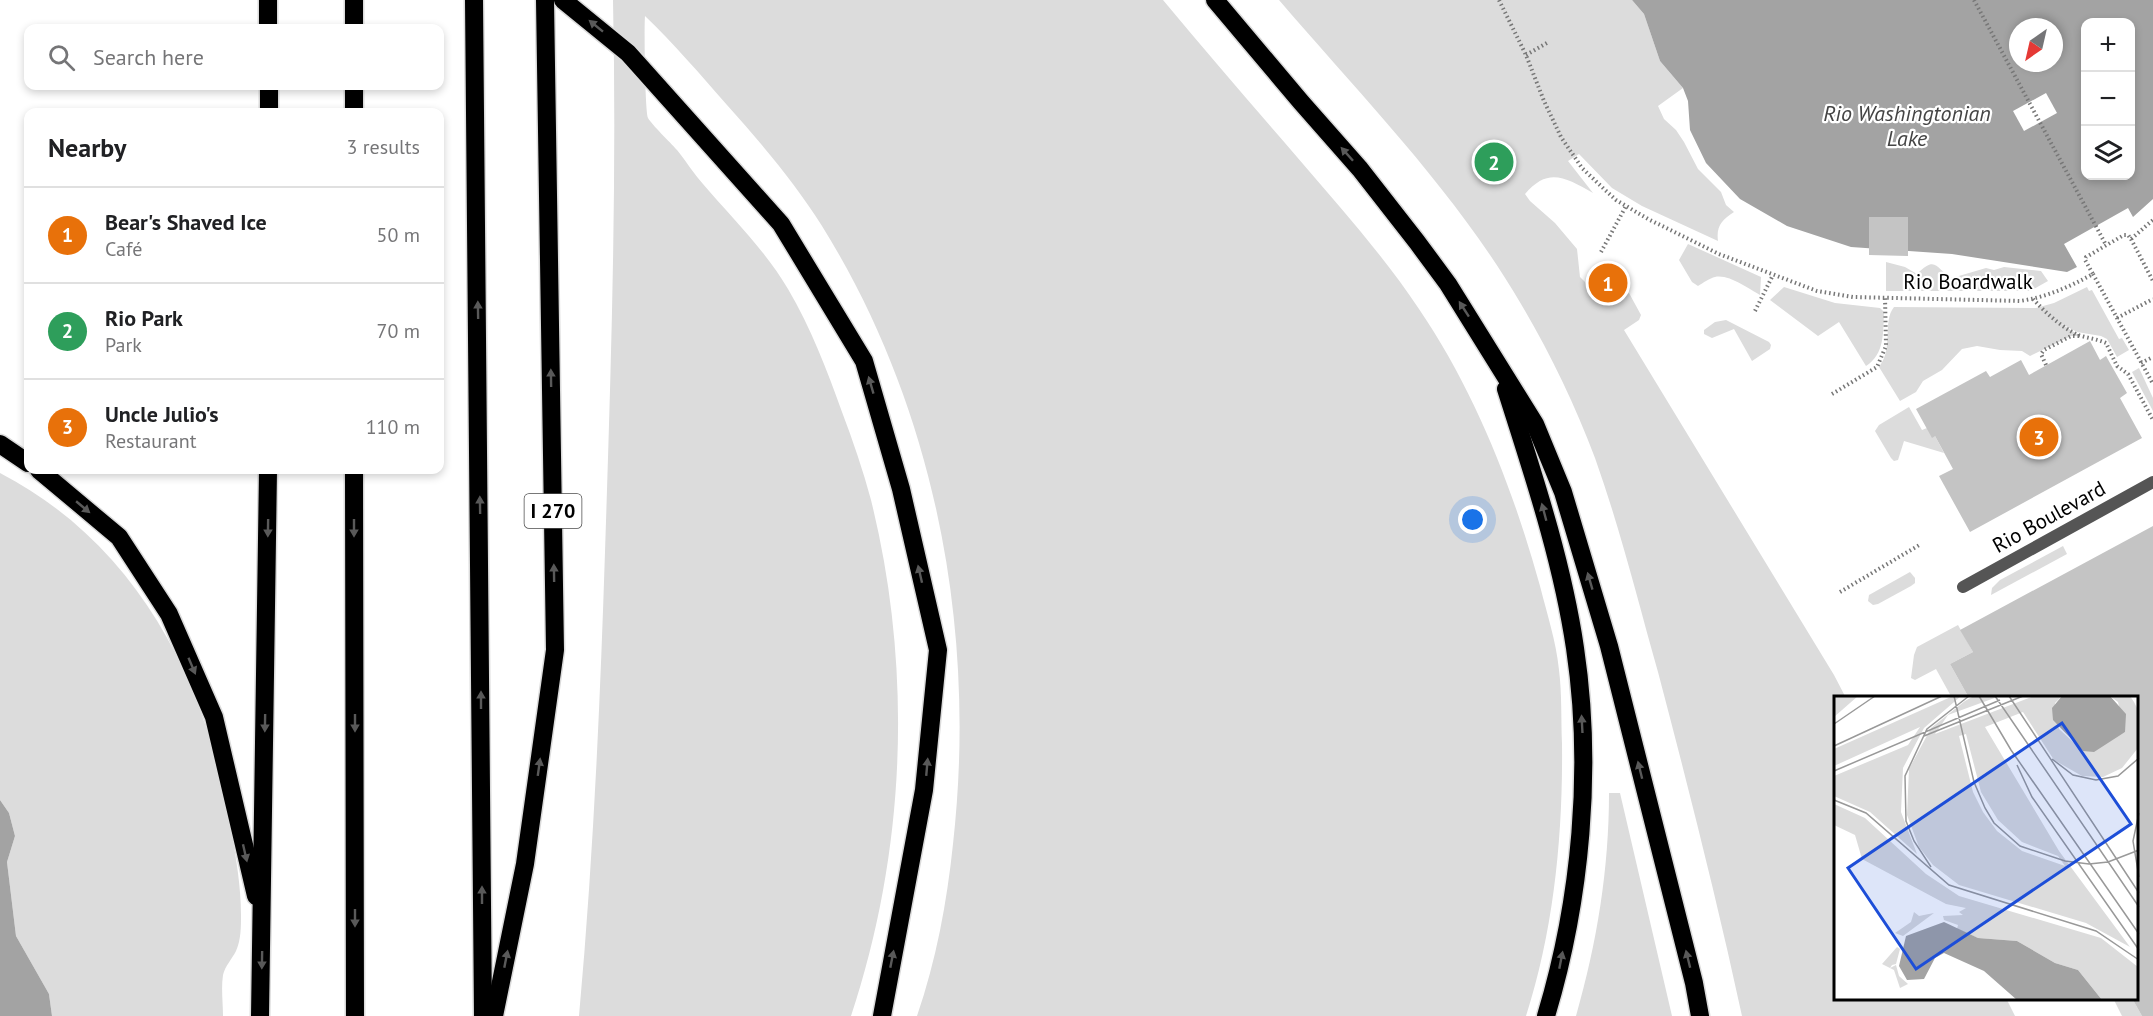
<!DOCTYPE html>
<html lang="en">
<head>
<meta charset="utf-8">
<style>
	:root { --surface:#fff; --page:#f2f2f2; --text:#202124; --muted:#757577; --line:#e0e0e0; --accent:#d93025 }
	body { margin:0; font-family:"PT Sans",sans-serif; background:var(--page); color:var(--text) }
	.controls { position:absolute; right:18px; top:18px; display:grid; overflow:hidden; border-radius:12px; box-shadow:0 3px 9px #0003 }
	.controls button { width:54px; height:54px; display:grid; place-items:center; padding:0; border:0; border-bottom:2px solid var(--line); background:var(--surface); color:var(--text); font:30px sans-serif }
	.compass { position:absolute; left:2009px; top:18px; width:54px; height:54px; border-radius:50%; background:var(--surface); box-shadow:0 3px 9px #0003; rotate:214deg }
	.you { position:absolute; left:1473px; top:520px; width:21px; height:21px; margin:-15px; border:4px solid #fff; border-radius:50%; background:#1a73e8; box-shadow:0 0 0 9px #1a73e833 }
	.badge { display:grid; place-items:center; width:39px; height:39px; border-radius:50%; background:var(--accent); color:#fff; font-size:20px; font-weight:700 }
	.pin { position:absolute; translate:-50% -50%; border:3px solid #fff; box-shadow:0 2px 6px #0006 }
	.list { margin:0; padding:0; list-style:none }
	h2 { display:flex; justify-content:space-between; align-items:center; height:78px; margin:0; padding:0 24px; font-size:26px }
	h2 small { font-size:20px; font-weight:400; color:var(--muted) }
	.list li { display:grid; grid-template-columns:39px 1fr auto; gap:18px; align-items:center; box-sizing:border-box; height:96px; padding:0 24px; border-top:2px solid var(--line) }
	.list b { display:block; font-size:22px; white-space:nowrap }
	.list p { margin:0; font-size:20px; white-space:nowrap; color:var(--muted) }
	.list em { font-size:20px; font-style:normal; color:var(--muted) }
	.icon { flex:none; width:33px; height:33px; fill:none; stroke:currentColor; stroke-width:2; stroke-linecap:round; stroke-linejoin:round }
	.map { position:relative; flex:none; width:2153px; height:1016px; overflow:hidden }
	.search { position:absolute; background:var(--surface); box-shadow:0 3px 9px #0003; left:24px; top:24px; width:420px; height:66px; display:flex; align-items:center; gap:15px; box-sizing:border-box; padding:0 21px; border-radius:12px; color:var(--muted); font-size:22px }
	.panel { position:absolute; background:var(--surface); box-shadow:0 3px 9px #0003; left:24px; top:108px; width:420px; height:366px; border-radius:12px }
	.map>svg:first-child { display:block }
</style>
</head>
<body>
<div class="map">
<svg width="2153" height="1016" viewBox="0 0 2153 1016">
	<rect width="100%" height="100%" fill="#fff"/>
	<g fill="#dcdcdc">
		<path d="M613,0H1163C1207,53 1252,105 1297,157C1339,206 1383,255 1419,309C1476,393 1513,489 1540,586C1547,614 1556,641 1559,670C1562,694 1561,720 1562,744C1563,835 1554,929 1526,1016H917C936,961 947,902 953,844C977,631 936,409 822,226C795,183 761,143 727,105C700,74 674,44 645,16C644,28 645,111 648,118C652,125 670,142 677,150C686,161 694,174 703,184C732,218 765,250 788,289C811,328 827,370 842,412C853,441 863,470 871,500C913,669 906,851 851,1016H579C593,862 600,707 605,552C611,368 617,184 613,0Z"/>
		<path d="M1279,0H1632L1644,14L1660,61L1683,88L1658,106L1664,119L1676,130L1684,142L1698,169L1721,192L1726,205L1734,212C1722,220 1716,226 1718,241L1642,206L1612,188L1579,154L1568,161L1593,193C1565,177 1548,167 1525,194L1530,201L1555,223L1577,249L1580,277L1609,306L1629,293L1641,315L1639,320L1624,330L1834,675L1846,698H1835V1000H2007L2015,1016H1742C1717,900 1688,786 1658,672C1638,601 1620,528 1595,458C1575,405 1550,353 1521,304C1455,191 1363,98 1279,0Z"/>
		<path d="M1688,244L1761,277L1760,295C1749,289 1729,274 1715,277C1710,278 1703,283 1698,286L1692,282L1679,260Z"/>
		<path d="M1886,262L1905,267L1917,274C1937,254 1936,270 1952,278L1986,268L1994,270L2004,267L2041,271L2048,281L2030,291H1886Z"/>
		<path d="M1784,287L1835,303L1880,308L1884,312C1883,332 1885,354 1866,366L1839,322L1818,336L1770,300Z"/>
		<path d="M2087,287L2089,291L2092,290L2119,339L2122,338L2129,350L2117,357L2107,339L2101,336L2077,332L2060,323L2080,336H2071L2030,356L2022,351L2000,350L1977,346L1962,349L1942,370L1923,381L1916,392L1900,401L1879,367C1894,348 1882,322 1894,307L2036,308L2054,303Z"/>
		<polygon points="1726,320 1769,342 1771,345 1770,349 1752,361 1734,329 1712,338 1704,334 1704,330 1715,322"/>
		<polygon points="2139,368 2153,398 2153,411 2132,372"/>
		<polygon points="1909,407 1922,430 1927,428 1935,436 1944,453 1904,441 1898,460 1894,461 1891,458 1875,431 1879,425"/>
		<path d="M0,473C137,544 207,681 231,829C236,858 241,886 241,915C241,927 241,940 236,951C232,959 225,966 223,975C221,988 223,1003 223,1016H52L49,994L16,936L7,862L15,836L9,813L0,800Z"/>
		<polygon points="2063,546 2067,554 1991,595 1992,588 2000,580"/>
		<polygon points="1910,572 1915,578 1915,583 1911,586 1878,604 1873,605 1868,601 1869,595"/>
		<polygon points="1958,625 1973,652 1950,664 1969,698 1952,698 1936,669 1915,680 1911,678 1914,655 1917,647"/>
		<path d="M1609,793H1620L1672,1016H1576C1597,943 1609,869 1609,793Z"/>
		<polygon points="2114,1000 2133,1000 2142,1016 2122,1016"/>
	</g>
	<g fill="#a3a3a3" fill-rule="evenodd">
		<path d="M1632,0H2153V199L2133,217L2128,208L2064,244L2077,267L2067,272L1952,254L1851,247L1787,226L1740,199L1706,163L1690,130L1688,101L1683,88L1660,61L1644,14ZM2086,22H2130V176H2086ZM2018,27H2054V63H2018Z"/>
		<polygon points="0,800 9,813 15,836 7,862 16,936 49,994 52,1016 0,1016"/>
	</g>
	<polygon fill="#fff" points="2046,93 2057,113 2024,131 2013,111"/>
	<g fill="#c4c4c4">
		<polygon points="1869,217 1908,217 1908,256 1869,255"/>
		<polygon points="2090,341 2100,360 2106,356 2127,393 2120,398 2142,438 1970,532 1939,476 1953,469 1935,436 1932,438 1916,409 1986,371 1990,377 2021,360 2029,375"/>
		<polygon points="2153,526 2153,1016 2142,1016 2133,1000 2136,1000 2136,698 1969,698 1950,664 1973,652 1960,630"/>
	</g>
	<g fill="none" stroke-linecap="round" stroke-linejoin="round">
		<g stroke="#dbdbdb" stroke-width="21">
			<g id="motorway">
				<polyline points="268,0 268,28"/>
				<polyline points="354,0 354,28"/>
				<polyline points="474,0 483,1016"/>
				<polyline points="563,0 628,53 781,224 864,361 901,489 938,650 924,790 882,1016"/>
				<polyline points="1215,0 1301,102 1360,169 1417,242 1448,284 1535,424 1563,492 1609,646 1694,983 1700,1016"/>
				<polyline points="269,86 269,112"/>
				<polyline points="354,86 354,112"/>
				<path d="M1506,389C1533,474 1562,560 1575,648C1593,768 1581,900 1546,1016"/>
				<polyline points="0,444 28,463"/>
				<polyline points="39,470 119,537 169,614 214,717 256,896"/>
				<polyline points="354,470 355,1016"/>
				<polyline points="260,1016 268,470"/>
				<polyline points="494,1016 525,864 555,650 545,0"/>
			</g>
		</g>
		<g stroke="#777" stroke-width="4" stroke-dasharray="1.5 3" stroke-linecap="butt">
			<path d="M1499,0L1526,55L1544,101L1561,137L1582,168L1604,189L1616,200L1648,219L1719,254L1817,291L1853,297L2020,301C2047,297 2069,287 2093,274L2085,260L2086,257L2124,235H2128L2131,239L2153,220"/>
			<polyline points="1974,0 2106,245"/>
			<polyline points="1526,55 1547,43"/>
			<polyline points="2131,239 2153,281"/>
			<polyline points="1601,252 1626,206"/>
			<polyline points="2093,274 2153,384"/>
			<path d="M2033,299C2046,313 2061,327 2078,335C2087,338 2097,339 2106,343L2117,366L2128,374L2153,420"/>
			<polyline points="1755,311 1773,275"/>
			<polyline points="2117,318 2153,299"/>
			<polyline points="2141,363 2153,357"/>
			<polyline points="2046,365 2041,354 2044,350 2071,336 2080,336"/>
			<polyline points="1832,394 1877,367 1886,346 1885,297"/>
			<polyline points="1840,592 1921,544"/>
		</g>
		<polyline stroke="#555" stroke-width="12" points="1963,587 2153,482"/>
		<use href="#motorway" stroke="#000" stroke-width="18"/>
	</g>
	<defs><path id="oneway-solid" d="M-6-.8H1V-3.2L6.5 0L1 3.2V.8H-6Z" transform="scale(1.5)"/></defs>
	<g fill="#595959">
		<use href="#oneway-solid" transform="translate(596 26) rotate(-141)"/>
		<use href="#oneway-solid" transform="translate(1347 154) rotate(-132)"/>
		<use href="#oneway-solid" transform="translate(1464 309) rotate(-123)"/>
		<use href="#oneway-solid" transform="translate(478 310) rotate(-91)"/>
		<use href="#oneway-solid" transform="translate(551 378) rotate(-91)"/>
		<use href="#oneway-solid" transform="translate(871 385) rotate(-106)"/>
		<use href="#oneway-solid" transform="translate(480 505) rotate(-91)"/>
		<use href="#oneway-solid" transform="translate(83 507) rotate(40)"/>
		<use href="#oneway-solid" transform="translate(1544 512) rotate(-105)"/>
		<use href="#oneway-solid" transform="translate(268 528) rotate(91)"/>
		<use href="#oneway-solid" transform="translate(354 528) rotate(90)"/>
		<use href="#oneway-solid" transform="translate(554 573) rotate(-91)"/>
		<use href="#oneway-solid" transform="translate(920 574) rotate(-103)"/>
		<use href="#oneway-solid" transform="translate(1590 581) rotate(-106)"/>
		<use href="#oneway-solid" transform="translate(192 666) rotate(67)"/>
		<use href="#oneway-solid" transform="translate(481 700) rotate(-90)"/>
		<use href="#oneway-solid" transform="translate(265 723) rotate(91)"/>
		<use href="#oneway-solid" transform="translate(355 723) rotate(90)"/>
		<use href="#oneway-solid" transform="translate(1582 724) rotate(-93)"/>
		<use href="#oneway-solid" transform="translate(539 767) rotate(-82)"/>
		<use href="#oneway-solid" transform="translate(927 767) rotate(-85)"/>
		<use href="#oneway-solid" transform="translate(1640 770) rotate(-104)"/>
		<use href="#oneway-solid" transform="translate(245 853) rotate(77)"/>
		<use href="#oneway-solid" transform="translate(482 895) rotate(-90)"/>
		<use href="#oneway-solid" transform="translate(355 918) rotate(90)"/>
		<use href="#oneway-solid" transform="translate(506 959) rotate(-79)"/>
		<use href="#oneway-solid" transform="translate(892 959) rotate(-79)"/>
		<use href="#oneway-solid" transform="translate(1688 959) rotate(-104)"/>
		<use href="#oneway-solid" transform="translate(262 960) rotate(91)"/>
		<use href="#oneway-solid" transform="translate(1561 960) rotate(-79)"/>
	</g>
	<g text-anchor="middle" stroke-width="4.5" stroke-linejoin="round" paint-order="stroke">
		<rect fill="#fff" stroke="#4c4c4c" stroke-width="1.5" x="524.5" y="494" width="57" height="34" rx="4.5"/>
		<g font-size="20" font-weight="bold" fill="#000">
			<text x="553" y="518">I 270</text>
		</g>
		<g font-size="21" fill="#000" stroke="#fff">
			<text x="1968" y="289">Rio Boardwalk</text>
			<text transform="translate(2049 517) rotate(-29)" y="7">Rio Boulevard</text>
		</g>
		<g font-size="22" font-style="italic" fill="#444" stroke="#fff">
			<text x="1907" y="121">Rio Washingtonian<tspan x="1907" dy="25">Lake</tspan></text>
		</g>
	</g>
	<g transform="translate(1834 696)">
		<rect width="304" height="304" fill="#fff"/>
		<path d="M0,0H24L0,21ZM119,0H127L90,32L69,72L67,116L83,158L36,116L0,100V80L74,49L86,31L0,70V53ZM140,0H166L114,19L101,38L200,0H228L221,7L225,33L249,55L291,36L284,6L276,0H296L300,6L304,14V52L288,72L269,81L248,80L220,64L189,16L151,31L225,155L296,251L252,227L125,189L99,169L85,151L73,119L75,73L97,32L131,5ZM132,38L147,96L164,124L188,146L224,160L231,170L188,155L163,135L149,116L139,96L125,40ZM0,108L31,122L92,178L125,200L267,242L304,271V304H268L244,274L221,267L183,245L144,242L123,233L124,229L110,224L109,220L129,219L125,216L132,212L112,208L28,163L21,139L0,129ZM80,216L85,220L100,217L69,240L61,237L77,226ZM63,251L66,253L62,268L58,269L56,272L62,269L65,280L74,288L66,292L60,274L48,268Z" fill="#dcdcdc" fill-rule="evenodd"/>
		<path d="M228,0H276L292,18L291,36L260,56L249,55L219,24L218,12ZM110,226L144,242L183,245L221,267L244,274L268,304H183L150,275L110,257L101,262L90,283L73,284L65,270L72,240Z" fill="#a3a3a3"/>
		<path fill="none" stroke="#999" stroke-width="1.5" d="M120,0L140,86L151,112L160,127L186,150L231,165L255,168L274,166L305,154M145,0L177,54L305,238M161,0L305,211M175,0L305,197M0,28L41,0M90,40L189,0M0,50L108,0M218,63L239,79L262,84L284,80L305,62M183,69L198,101L305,254M0,75L166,4M0,104L32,117L115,189L262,235L305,264M305,117L299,145L305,181M97,171L80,145L72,125L71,80L93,33L135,0"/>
		<path fill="#1d4ed8" fill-opacity="0.15" stroke="#1d4ed8" stroke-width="3" d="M228,27L297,128L82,273L14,172Z"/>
		<rect width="304" height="304" fill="none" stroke="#000" stroke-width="3"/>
	</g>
</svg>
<div class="controls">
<button>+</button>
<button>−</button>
<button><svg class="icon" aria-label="layers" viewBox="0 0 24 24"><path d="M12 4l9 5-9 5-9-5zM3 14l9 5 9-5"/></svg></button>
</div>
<svg class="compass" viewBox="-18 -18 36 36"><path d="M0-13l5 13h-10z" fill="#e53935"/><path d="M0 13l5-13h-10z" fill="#757577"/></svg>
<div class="you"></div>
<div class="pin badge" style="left:1608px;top:283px;background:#e8710a">1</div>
<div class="pin badge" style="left:1494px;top:162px;background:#2e9e5b">2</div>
<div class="pin badge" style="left:2039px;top:437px;background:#e8710a">3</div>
<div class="search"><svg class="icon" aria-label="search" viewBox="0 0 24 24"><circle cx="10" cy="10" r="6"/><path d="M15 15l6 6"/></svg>Search here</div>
<section class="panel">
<h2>Nearby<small>3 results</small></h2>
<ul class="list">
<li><span class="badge" style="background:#e8710a">1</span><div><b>Bear's Shaved Ice</b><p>Café</p></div><em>50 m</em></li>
<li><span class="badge" style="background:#2e9e5b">2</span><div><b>Rio Park</b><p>Park</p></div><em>70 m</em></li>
<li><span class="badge" style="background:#e8710a">3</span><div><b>Uncle Julio's</b><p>Restaurant</p></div><em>110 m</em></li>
</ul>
</section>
</div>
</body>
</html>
